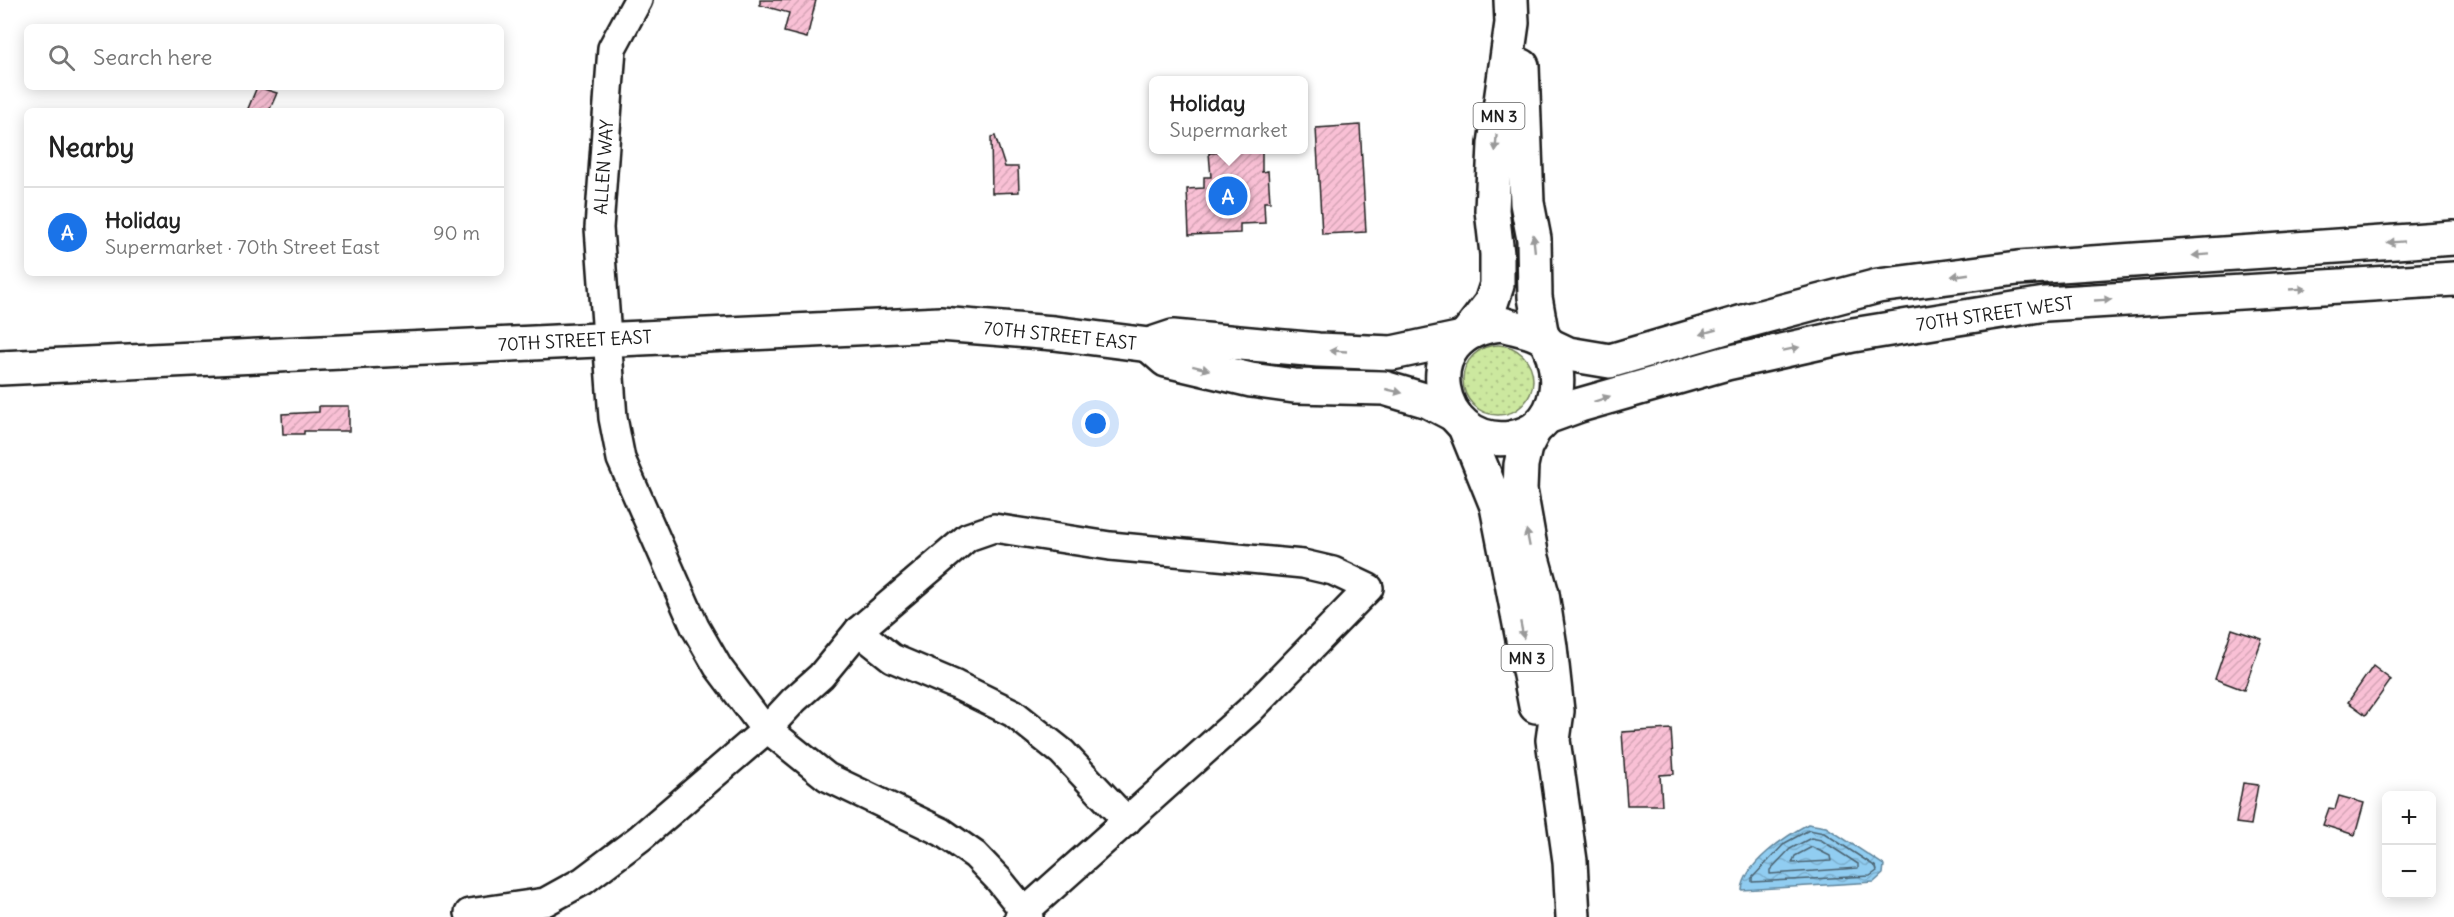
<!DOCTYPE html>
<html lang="en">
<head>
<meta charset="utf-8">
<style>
	:root { --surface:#fff; --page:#f6f6f6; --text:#222; --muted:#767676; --line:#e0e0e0; --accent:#1a73e8 }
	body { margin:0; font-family:Delius,sans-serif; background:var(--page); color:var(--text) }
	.controls { position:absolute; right:18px; bottom:18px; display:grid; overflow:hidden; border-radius:9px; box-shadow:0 3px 15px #0003 }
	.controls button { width:54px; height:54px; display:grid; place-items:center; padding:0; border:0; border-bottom:2px solid var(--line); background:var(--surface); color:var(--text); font:30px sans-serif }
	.you { position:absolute; left:1096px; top:424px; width:21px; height:21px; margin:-15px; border:4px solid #fff; border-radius:50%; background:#1a73e8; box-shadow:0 0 0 9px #1a73e833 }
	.badge { display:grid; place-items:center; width:39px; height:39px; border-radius:50%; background:var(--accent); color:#fff; font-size:20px; font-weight:700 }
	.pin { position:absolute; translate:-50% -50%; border:3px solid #fff; box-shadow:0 2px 6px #0006 }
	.popup { position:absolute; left:1149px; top:76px; width:159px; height:78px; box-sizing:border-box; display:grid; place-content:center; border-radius:9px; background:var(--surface); filter:drop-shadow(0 2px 4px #0005); font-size:20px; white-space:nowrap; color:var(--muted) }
	.popup b { font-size:22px; color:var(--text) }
	.popup::after { content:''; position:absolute; left:50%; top:100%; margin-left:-12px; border:12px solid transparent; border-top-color:var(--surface) }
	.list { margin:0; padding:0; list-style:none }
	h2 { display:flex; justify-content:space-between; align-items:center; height:78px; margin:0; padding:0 24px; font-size:26px }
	h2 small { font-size:20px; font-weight:400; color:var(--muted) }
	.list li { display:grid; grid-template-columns:39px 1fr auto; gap:18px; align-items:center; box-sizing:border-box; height:90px; padding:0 24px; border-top:2px solid var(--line) }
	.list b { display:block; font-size:22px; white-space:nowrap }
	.list p { margin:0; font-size:20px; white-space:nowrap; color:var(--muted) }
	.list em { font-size:20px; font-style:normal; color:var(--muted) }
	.icon { flex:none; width:33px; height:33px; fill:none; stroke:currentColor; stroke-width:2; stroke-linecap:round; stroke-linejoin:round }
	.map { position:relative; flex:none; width:2454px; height:917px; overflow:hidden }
	.search { position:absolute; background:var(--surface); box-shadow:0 3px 15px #0003; left:24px; top:24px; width:480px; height:66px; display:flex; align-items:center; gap:15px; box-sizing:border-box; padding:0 21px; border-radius:9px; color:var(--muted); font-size:22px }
	.panel { position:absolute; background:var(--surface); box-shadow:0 3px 15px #0003; left:24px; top:108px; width:480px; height:168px; border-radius:9px }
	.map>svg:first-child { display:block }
</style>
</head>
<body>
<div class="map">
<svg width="2454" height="917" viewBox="0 0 2454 917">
	<defs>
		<pattern id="grass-dots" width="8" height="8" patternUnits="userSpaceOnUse" patternTransform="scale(1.5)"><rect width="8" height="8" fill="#cce89f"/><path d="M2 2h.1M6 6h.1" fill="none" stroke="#afc688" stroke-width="1.8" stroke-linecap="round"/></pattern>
		<pattern id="water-waves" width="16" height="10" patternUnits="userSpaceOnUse" patternTransform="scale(1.5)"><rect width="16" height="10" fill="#91cdf1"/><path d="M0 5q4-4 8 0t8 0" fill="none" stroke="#7cafce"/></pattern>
		<pattern id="building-hatch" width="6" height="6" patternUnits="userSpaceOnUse" patternTransform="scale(1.5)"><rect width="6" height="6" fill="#f9c0d5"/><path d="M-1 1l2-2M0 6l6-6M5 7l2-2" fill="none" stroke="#d5a4b6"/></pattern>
	</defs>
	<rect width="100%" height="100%" fill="#fff"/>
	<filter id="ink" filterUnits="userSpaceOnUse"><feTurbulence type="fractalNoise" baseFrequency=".0167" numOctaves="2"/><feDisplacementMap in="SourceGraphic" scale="12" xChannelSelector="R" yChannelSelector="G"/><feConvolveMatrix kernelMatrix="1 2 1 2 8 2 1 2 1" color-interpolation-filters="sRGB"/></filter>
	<g filter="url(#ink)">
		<circle fill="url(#grass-dots)" stroke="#74825e" stroke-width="1.5" cx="1498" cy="380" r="35"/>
		<path fill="url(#water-waves)" stroke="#62869c" stroke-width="1.5" d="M1808,824L1826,827L1884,865L1883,874L1874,882L1742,890C1744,864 1786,836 1808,824Z"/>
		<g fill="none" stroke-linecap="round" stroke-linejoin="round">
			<g stroke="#4b6371" stroke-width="1.5">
				<polygon points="1809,830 1824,833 1876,867 1877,871 1870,876 1752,882 1752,878 1785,843"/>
				<polygon points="1811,838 1821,840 1858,864 1858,868 1770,874 1770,870 1790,849"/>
				<polygon points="1812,847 1830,856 1831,861 1792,863 1795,856"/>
			</g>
		</g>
		<g fill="url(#building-hatch)" stroke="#1c1c1c" stroke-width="1.5">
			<polygon points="760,0 816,0 807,38 784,32 789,13 760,5"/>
			<polygon points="257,87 277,93 269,111 247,111"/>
			<polygon points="1360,125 1366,232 1322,234 1316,128"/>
			<polygon points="995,136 1005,167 1018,167 1019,192 992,193 991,137"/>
			<polygon points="1262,150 1262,172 1268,171 1270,202 1264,202 1265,223 1240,224 1240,233 1189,235 1187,189 1204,188 1204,177 1211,177 1209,153"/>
			<polygon points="319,406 349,406 349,431 304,431 304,434 283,434 282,414 319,412"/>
			<polygon points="2232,629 2262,639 2244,690 2215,679"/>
			<polygon points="2373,666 2391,680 2366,715 2348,702"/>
			<polygon points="1671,729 1674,774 1660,775 1662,805 1627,805 1622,732"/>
			<polygon points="2243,783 2258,785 2251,825 2236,823"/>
			<polygon points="2339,796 2364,803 2355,835 2323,825 2329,808 2335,809"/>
		</g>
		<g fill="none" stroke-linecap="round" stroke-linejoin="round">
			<g stroke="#1c1c1c" stroke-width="32">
				<g id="minor">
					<polyline points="638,0 612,48 599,228 613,418 621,459 695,627 718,667 760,723 827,777 942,832 975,855 999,880 1029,917"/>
					<polyline points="858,631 892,658 956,685 1013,713 1062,752 1127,821"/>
					<polyline points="469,913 545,902 583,881 640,838 767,729 794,700 821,676 858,631 968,537 994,528 1110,546 1303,564 1333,571 1369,588 1249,711 1019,917"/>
				</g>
			</g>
			<g stroke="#1c1c1c" stroke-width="38">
				<g id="major">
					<polyline points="1522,66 1527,203 1534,239 1535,297 1542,337"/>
					<path d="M1502,324C1514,328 1531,330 1542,337C1548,341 1550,349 1553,356C1560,380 1558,407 1539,425C1532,432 1521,436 1511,438C1436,449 1409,331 1502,324Z"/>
					<polyline points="1468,333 1491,303 1497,285 1497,254 1492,210 1495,144 1512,23 1511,0"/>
					<polyline points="1149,345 1166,360 1251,380 1294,386 1384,388 1428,401 1453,414"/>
					<polyline points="1549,345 1568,354 1610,361 1750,320 1878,286 2018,268 2454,238"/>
					<polyline points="0,368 940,324 1054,333 1149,345 1173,337 1318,350 1392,353 1458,339"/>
					<polyline points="1547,417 1580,405 1727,363 1853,335 2045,304 2454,279"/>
					<polyline points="1465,427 1497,506 1536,706"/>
					<polyline points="1534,430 1525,447 1521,465 1520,490 1532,558 1542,594 1550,647 1557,711 1553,740 1570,861 1573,917"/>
				</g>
			</g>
			<use href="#minor" stroke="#fff" stroke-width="27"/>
			<use href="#major" stroke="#fff" stroke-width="33"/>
		</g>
		<defs><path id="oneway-solid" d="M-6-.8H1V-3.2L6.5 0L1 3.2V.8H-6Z" transform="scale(1.5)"/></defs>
		<g fill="#999">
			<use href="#oneway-solid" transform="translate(1496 143) rotate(94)"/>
			<use href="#oneway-solid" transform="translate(2396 242) rotate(176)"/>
			<use href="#oneway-solid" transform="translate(1534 243) rotate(-96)"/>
			<use href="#oneway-solid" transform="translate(2201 255) rotate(176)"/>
			<use href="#oneway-solid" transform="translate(1960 275) rotate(172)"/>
			<use href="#oneway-solid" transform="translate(2298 289) rotate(-3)"/>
			<use href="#oneway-solid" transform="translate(2103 300) rotate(-3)"/>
			<use href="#oneway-solid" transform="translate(1708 332) rotate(164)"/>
			<use href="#oneway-solid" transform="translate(1791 349) rotate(-12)"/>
			<use href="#oneway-solid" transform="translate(1338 351) rotate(-177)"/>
			<use href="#oneway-solid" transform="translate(1201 368) rotate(14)"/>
			<use href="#oneway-solid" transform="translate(1394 391) rotate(13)"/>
			<use href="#oneway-solid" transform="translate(1602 399) rotate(-19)"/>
			<use href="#oneway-solid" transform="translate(1528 538) rotate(-101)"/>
			<use href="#oneway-solid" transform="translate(1522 630) rotate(79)"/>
		</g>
	</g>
	<g text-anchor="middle" stroke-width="5" stroke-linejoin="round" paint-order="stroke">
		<g fill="#fff" stroke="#606060" stroke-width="1.5">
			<rect x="1473.5" y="103" width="51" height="26" rx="4.5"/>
			<rect x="1501.5" y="645" width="51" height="26" rx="4.5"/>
		</g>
		<g font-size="16" font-weight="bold" fill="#1c1c1c">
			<text x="1499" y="122">MN 3</text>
			<text x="1527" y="664">MN 3</text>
		</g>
		<g font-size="18" fill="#1c1c1c" stroke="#fff">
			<text transform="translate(604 167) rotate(-86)" y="6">ALLEN WAY</text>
			<text transform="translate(1995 314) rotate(-8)" y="6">70TH STREET WEST</text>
			<text transform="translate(1060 336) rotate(6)" y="6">70TH STREET EAST</text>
			<text transform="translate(575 341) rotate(-3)" y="6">70TH STREET EAST</text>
		</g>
	</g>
</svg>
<div class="controls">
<button>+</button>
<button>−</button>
</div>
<div class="you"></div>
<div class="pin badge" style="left:1228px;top:196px">A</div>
<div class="popup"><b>Holiday</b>Supermarket</div>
<div class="search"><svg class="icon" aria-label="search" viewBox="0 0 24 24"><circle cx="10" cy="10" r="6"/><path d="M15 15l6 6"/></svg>Search here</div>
<section class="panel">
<h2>Nearby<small></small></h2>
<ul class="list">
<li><span class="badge">A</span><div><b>Holiday</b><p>Supermarket · 70th Street East</p></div><em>90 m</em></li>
</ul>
</section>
</div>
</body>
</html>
